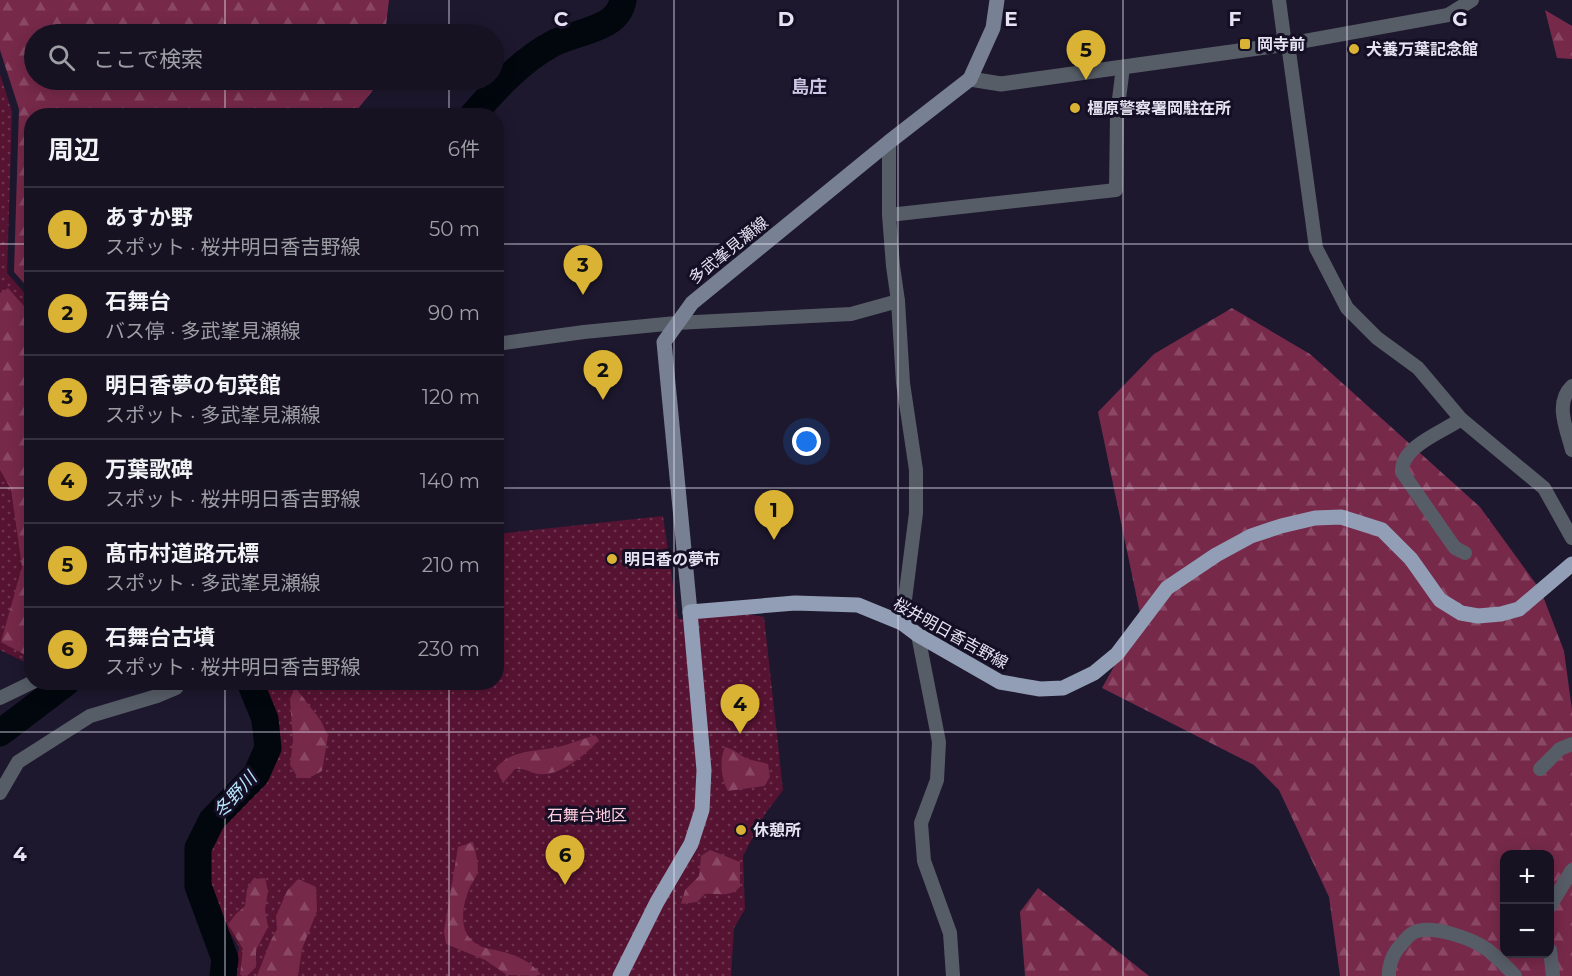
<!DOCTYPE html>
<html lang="ja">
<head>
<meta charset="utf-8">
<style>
	:root { --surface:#161222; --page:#23202f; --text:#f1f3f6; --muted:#9e9ea5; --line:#353240; --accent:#dab334 }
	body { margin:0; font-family:Montserrat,"Noto Sans JP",sans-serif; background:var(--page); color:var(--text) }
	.controls { position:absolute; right:18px; bottom:18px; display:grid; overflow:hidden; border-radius:12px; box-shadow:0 3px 15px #0003 }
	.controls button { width:54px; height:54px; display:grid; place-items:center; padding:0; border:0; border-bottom:2px solid var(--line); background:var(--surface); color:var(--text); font:30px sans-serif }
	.you { position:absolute; left:807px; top:442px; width:21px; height:21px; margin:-15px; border:4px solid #fff; border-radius:50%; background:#1a73e8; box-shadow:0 0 0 9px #1a73e833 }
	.badge { display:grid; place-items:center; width:39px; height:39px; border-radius:50%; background:var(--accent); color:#111; font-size:20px; font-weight:700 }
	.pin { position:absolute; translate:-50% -50px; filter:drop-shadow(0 2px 3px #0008) }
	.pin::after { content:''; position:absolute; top:32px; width:21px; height:18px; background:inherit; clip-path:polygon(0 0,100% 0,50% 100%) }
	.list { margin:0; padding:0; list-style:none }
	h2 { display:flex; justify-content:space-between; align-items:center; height:78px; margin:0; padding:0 24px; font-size:26px }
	h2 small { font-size:20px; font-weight:400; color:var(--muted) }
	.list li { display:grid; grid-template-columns:39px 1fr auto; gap:18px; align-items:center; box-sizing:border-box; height:84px; padding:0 24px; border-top:2px solid var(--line) }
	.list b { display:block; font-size:22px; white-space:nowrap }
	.list p { margin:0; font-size:20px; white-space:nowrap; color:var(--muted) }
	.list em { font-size:20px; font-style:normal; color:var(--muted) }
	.icon { flex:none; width:33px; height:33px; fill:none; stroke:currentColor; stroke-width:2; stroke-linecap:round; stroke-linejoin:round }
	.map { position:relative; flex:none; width:1572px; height:976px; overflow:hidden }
	.search { position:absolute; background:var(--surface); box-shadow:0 3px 15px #0003; left:24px; top:24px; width:480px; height:66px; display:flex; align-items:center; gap:15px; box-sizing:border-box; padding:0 21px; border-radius:33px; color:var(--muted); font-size:22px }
	.panel { position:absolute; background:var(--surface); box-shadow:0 3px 15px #0003; left:24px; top:108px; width:480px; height:582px; border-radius:24px }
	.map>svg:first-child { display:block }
</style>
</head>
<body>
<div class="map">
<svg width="1572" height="976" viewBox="0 0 1572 976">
	<defs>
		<pattern id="grass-dots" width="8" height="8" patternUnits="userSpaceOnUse" patternTransform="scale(1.5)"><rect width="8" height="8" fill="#571332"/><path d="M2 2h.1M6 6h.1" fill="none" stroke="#6f3550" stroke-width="1.8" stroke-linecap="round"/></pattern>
		<pattern id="forest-firs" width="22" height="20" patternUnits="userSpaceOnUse" patternTransform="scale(1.5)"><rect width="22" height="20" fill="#77294a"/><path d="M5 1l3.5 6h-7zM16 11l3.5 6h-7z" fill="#8a4865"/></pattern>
	</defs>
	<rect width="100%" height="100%" fill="#1d182e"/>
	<g fill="url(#grass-dots)">
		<polygon points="0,74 12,112 7,273 31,300 31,665 0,650"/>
		<polygon points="663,516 678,619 748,614 764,617 783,790 765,814 743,856 745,909 734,928 731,976 235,976 239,947 216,910 206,881 204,847 217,825 262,780 275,753 275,723 265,688 261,683 496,682 497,534"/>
	</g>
	<g fill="url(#forest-firs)" fill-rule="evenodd">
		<polygon points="0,0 389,0 385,34 34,34 34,80 381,80 353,115 32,116 31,291 14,272 19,109 0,50"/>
		<polygon points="1545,10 1572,26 1572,59 1557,58"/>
		<polygon points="8,288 31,314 31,658 1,642 22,567 11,489 0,470 0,293"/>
		<path d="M1232,308L1310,354L1480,507L1541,591L1564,651L1572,710V976H1340L1329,897L1279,790L1254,765L1102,688L1141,618L1098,412L1154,354ZM1504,854H1550V954H1504Z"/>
		<polygon points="295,687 321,721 328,736 322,771 309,778 298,778 290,765 293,741 290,699"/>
		<path d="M595,735L599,740C586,754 560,777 538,774C529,773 528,768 515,769L503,783L496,768C512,749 535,752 558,747C570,744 582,739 595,735Z"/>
		<path d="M725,747C734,749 739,755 748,759C754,761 762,762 768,764L770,777L764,786L728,791C721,779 719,760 725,747Z"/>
		<path d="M473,842C475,851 480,866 477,874C475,879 472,883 470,887C464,900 459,923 468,936C479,951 494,948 510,954C523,958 532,964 541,974L536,976L507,975L485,960L446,944L444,931L458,847Z"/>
		<path d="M710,850L740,862V887C730,898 718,893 705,894L697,902L681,904L685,890L699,876L701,856Z"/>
		<polygon points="265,878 268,891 265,910 268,927 256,950 256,967 247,976 240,975 243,949 228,924 236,914 245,906 247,889 253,879"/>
		<polygon points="298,879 316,887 317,911 302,949 298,976 257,976 270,942 277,929 276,916 287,891"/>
		<polygon points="1038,888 1149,976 1025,976 1020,912"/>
	</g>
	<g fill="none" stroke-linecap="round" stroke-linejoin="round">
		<g stroke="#01070d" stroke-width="27">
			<path d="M472,116C495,89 521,61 552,44C575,31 618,31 623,0"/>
			<polyline points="0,733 67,682"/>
			<polyline points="223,976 225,959 198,886 198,848 212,820 256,775 268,748 265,719 250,682"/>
		</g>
		<g stroke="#575d67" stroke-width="14">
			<polyline points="1279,0 1285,45"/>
			<polyline points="1472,0 1448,15 1288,44 1316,248 1347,308 1377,338 1418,368 1461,419 1544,488 1572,538"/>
			<polyline points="889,142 889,215 893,266 898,301 903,383 916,470 916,513 902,623"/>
			<polyline points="889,215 1116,190 1117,115 1123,67"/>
			<polyline points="496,344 584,332 676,323 851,314 898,301"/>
			<path d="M1572,386C1554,403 1567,430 1572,450"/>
			<path d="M1461,419C1443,432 1401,446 1402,472L1455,548L1465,553"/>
			<polyline points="918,635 939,742 937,780 921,823 924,861 950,933 953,976"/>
			<polyline points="0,698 33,682"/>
			<polyline points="1540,769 1560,749 1572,744"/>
			<polyline points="0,793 18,762 90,716 157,696 176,688 180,682"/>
			<polyline points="1550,906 1572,870"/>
			<polyline points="1550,950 1553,976"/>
			<path d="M1389,976C1388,967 1393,953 1400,946C1404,942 1408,935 1413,933C1430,923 1473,939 1488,950C1498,958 1507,967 1515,976"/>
		</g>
		<polyline stroke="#575d67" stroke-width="15" points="970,79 1001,84 1288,44"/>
		<polyline stroke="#788193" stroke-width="15" points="690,612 664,342 692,303 889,142 970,79 993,28 997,0"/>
		<polyline stroke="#929eb5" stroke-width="15" points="620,976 657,902 691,844 702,810 704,770 690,612 795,603 858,605 902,623 918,635 1000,682 1040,689 1063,688 1094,673 1117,654 1167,588 1216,555 1251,536 1281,526 1315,518 1341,517 1382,530 1411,559 1440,600 1461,613 1478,616 1501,614 1519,609 1572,564"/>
	</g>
	<path fill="none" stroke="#e6e3f3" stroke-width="1.5" stroke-opacity="0.55" d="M225,0V34M449,0V34M674,0V976M898,0V976M1123,0V976M1347,0V976M225,80V116M449,80V116M0,244H32M496,244H1572M0,488H32M496,488H1572M225,682V976M449,682V976M0,732H1572"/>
	<g fill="#dab334" stroke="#140f24" stroke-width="2">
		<rect x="1239" y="38" width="12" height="12" rx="3"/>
		<circle cx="1354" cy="49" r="6"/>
		<circle cx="1075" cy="108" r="6"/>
		<circle cx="612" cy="559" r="6"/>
		<circle cx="741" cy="830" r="6"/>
	</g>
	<g text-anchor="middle" stroke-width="6" stroke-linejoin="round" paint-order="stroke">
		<g font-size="16" font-weight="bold" fill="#e6e3f3" stroke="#140f24" text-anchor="start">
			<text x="1257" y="50">岡寺前</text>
			<text x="1366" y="55">犬養万葉記念館</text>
			<text x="1087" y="114">橿原警察署岡駐在所</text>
			<text x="624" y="565">明日香の夢市</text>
			<text x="753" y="836">休憩所</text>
		</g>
		<g font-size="16" fill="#e6e3f3" stroke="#140f24">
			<text transform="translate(728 250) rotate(-39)" y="6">多武峯見瀬線</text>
			<text transform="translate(951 633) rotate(29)" y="6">桜井明日香吉野線</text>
		</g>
		<g font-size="16" fill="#ffcede" stroke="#140f24">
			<text x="587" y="821">石舞台地区</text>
		</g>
		<g font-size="18" font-weight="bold" fill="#cec8e7" stroke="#140f24">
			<text x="809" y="93">島庄</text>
		</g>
		<g font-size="18" font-style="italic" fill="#b8e5fd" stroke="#140f24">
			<text transform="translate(235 795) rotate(-48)" y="6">冬野川</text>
		</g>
	</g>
	<g font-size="20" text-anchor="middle" font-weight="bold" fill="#e6e3f3" stroke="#140f24" stroke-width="6" stroke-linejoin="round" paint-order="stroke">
		<text x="561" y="26">C</text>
		<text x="786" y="26">D</text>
		<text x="1011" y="26">E</text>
		<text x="1235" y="26">F</text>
		<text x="1460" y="26">G</text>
		<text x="20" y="861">4</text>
	</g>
</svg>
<div class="controls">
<button>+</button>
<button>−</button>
</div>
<div class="you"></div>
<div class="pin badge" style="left:774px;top:540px">1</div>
<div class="pin badge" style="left:603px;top:400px">2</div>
<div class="pin badge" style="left:583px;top:295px">3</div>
<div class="pin badge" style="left:740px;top:734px">4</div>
<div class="pin badge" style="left:1086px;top:80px">5</div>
<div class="pin badge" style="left:565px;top:885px">6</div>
<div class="search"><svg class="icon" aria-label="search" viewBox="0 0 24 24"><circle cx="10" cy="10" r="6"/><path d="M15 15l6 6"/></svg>ここで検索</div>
<section class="panel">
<h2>周辺<small>6件</small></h2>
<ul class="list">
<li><span class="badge">1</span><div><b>あすか野</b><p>スポット · 桜井明日香吉野線</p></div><em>50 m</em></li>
<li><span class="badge">2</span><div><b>石舞台</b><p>バス停 · 多武峯見瀬線</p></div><em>90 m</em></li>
<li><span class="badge">3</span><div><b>明日香夢の旬菜館</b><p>スポット · 多武峯見瀬線</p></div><em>120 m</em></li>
<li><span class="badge">4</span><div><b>万葉歌碑</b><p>スポット · 桜井明日香吉野線</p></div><em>140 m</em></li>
<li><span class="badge">5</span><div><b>髙市村道路元標</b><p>スポット · 多武峯見瀬線</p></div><em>210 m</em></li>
<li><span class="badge">6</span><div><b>石舞台古墳</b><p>スポット · 桜井明日香吉野線</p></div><em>230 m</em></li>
</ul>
</section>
</div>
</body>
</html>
